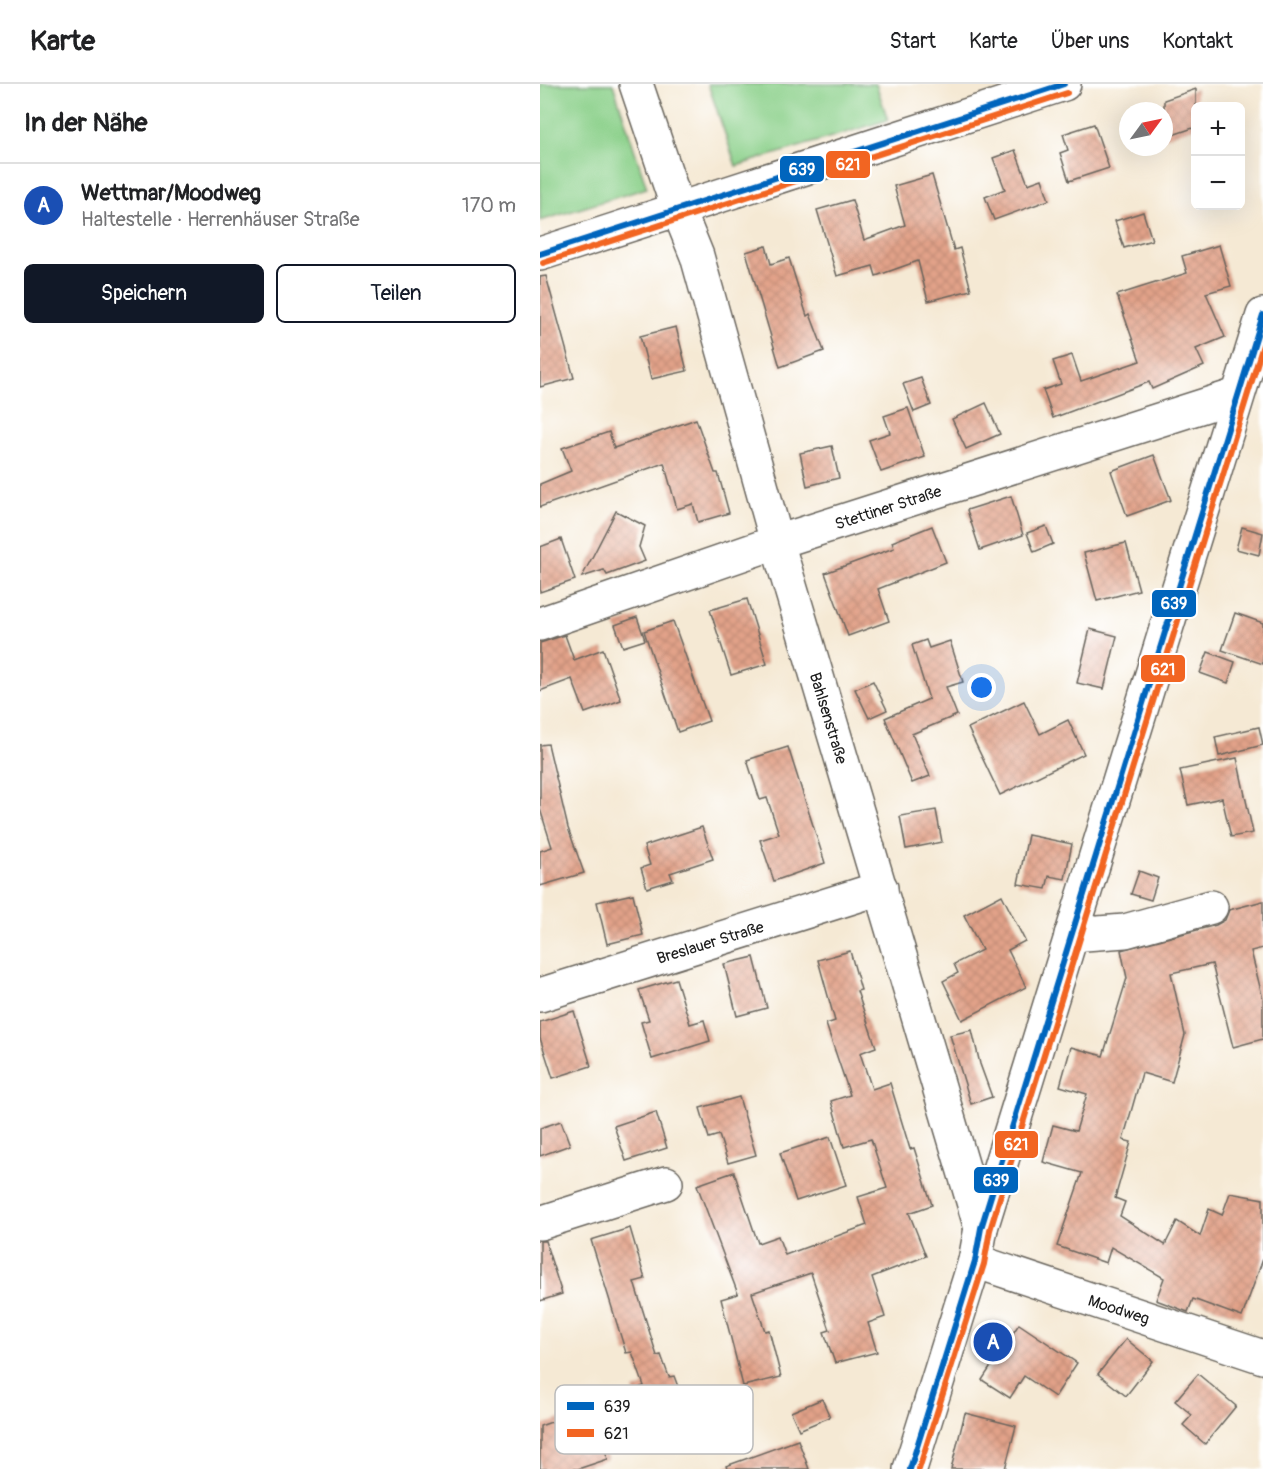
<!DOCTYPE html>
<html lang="de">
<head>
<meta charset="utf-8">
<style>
	:root { --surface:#fff; --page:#f6f6f6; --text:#202124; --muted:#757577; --line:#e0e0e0; --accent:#111827 }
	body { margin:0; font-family:Pangolin,sans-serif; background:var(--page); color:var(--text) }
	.controls { position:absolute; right:18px; top:18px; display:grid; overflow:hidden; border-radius:9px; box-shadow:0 6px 24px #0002 }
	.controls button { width:54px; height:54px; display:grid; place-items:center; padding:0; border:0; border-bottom:2px solid var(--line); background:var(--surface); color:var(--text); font:30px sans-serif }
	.compass { position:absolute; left:579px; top:18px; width:54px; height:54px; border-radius:50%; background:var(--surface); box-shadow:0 6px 24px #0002; rotate:57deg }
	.you { position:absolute; left:442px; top:604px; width:21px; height:21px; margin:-15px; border:4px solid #fff; border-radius:50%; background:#1a73e8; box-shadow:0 0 0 9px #1a73e833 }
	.badge { display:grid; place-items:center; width:39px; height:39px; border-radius:50%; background:var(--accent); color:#fff; font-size:20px; font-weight:700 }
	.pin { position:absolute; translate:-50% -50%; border:3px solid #fff; box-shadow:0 2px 6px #0006 }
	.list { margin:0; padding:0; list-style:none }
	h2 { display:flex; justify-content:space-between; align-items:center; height:78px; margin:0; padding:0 24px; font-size:26px }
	h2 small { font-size:20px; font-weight:400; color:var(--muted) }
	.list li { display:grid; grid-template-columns:39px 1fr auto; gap:18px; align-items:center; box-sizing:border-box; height:84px; padding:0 24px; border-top:2px solid var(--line) }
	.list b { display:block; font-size:22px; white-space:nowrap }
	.list p { margin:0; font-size:20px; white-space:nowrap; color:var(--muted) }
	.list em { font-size:20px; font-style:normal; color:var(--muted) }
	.actions { display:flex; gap:12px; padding:18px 24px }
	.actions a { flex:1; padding:14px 0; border:2px solid var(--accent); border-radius:9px; text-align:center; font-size:21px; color:var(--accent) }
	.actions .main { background:var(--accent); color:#fff }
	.map { position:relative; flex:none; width:723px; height:1385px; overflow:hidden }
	header { display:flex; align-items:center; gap:36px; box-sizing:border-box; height:84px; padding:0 30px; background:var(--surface); border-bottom:2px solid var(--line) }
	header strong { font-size:28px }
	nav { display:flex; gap:33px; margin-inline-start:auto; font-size:21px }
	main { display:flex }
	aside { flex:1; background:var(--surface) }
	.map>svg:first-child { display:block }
</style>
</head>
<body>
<header>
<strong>Karte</strong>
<nav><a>Start</a><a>Karte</a><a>Über uns</a><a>Kontakt</a></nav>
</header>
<main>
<aside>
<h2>In der Nähe<small></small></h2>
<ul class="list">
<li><span class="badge" style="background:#1a4fb4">A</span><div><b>Wettmar/Moodweg</b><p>Haltestelle · Herrenhäuser Straße</p></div><em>170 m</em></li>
</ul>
<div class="actions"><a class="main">Speichern</a><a>Teilen</a></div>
</aside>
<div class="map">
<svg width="723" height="1385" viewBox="0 0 723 1385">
	<defs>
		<pattern id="building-cross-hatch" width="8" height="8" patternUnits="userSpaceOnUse" patternTransform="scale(1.5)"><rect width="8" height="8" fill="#e2a289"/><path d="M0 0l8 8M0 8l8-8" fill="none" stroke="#c18b76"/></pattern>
	</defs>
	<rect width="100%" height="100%" fill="#fff"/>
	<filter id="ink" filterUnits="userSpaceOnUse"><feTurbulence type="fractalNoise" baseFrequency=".0167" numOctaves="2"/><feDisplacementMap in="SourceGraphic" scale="12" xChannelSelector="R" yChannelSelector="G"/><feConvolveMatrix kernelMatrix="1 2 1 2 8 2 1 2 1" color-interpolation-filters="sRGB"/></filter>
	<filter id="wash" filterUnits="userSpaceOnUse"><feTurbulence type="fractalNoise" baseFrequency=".008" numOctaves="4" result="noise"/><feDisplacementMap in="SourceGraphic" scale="24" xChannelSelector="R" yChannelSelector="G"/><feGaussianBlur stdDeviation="1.35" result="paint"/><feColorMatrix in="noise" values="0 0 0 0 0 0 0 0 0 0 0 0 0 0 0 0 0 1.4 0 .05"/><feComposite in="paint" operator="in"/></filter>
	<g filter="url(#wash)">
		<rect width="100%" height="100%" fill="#f5e9d4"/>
		<g fill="#8bd08a" stroke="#547653" stroke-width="1.5">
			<polygon points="0,0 73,0 107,104 0,137"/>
			<polygon points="168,0 336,0 348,36 196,82"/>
		</g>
		<g id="blocks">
			<g fill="url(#building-cross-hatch)">
				<polygon points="656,5 656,43 624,54 624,16"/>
				<polygon points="554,40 569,84 529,97 520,69 528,66 523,50"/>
				<polygon points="475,66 488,100 502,95 509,116 454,136 445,113 465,105 453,74"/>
				<polygon points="392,91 414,166 420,164 431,206 388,217 378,177 336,192 333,182 297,192 277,126 312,116 324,156 365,141 354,102"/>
				<polygon points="603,128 612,156 584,164 575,137"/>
				<polygon points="679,161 691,202 666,209 685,253 656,265 664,282 612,305 609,298 513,334 503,306 521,300 513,277 532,271 541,297 600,277 577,211 647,189 642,172"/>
				<polygon points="226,162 231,180 249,174 267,232 270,230 284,267 240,283 206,168"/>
				<polygon points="6,192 34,294 0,303 0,193"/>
				<polygon points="136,243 147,287 111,295 100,252"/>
				<polygon points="381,294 391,321 374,328 363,300"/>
				<polygon points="446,319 460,350 426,365 412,335"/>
				<polygon points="368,324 385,373 341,388 329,356 350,349 344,332"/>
				<polygon points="156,335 175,389 178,389 189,429 158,438 153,420 137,425 124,379 0,423 0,400 31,387 22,364 69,348 74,364"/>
				<polygon points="292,362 299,394 267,402 260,369"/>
				<polygon points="614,371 631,416 587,432 571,387"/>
				<polygon points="471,412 483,451 440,466 427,426"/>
				<polygon points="76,427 105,442 99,463 105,477 67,491 64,486 42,493"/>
				<polygon points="392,442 406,478 338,505 349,537 308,552 285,489 354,464 352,458"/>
				<polygon points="506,442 513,460 494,468 487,449"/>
				<polygon points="702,443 723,449 719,471 696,465"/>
				<polygon points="21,455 35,496 0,508 0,463"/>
				<polygon points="586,459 599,506 557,517 544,469"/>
				<polygon points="207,515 227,580 191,591 170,526"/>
				<polygon points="695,529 723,539 723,580 682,566"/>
				<polygon points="97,533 105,556 83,563 75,541"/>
				<polygon points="133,537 169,637 138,648 104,547"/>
				<polygon points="550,545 577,552 564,605 537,599"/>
				<polygon points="25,551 34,576 63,565 81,616 45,629 32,595 0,607 0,559"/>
				<polygon points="386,556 389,564 410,557 423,598 406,603 417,631 372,650 390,692 372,699 345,634 389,615 372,561"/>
				<polygon points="668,568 695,578 688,599 660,589"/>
				<polygon points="333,597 347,626 329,634 315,605"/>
				<polygon points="484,617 500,650 528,636 544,670 460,711 428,644"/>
				<polygon points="719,643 723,661 679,672 675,653"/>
				<polygon points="8,660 28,744 44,789 0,802 0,767 12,763 0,725 0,661"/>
				<polygon points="248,663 285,779 234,797 220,756 239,750 227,714 220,716 207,676"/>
				<polygon points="697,674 713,749 691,753 682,714 648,721 640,686"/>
				<polygon points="396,726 402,758 366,765 360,732"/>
				<polygon points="162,743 173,775 130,789 133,796 107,804 101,784 110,781 104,762"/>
				<polygon points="488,751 532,760 525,795 509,792 506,805 478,800"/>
				<polygon points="599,787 618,794 611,816 591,810"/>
				<polygon points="93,810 103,851 67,860 57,818"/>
				<polygon points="462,811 485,857 468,866 486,903 422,936 403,897 418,889 414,880 442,866 424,831"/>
				<polygon points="723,817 723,864 711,867 723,915 723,955 693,963 672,880 631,889 645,951 632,998 602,989 583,1056 591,1058 575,1114 585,1118 580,1132 625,1161 637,1137 660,1152 669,1125 682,1131 690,1109 723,1115 723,1175 702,1233 653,1215 648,1228 616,1216 624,1194 571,1163 566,1179 517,1162 542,1089 503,1078 513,1041 536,1047 547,1010 520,1002 531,963 563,972 587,894 581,866 676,841 685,836 689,826"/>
				<polygon points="310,867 321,906 317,907 336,963 320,969 332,1005 350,999 370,1065 374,1064 392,1121 369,1129 386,1172 332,1193 345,1233 328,1239 337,1268 295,1279 284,1248 290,1246 271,1189 212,1209 225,1247 229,1246 241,1293 203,1302 181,1215 198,1210 157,1101 194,1088 218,1159 238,1152 245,1171 327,1141 318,1113 347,1104 331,1055 304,1063 291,1017 310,1011 286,940 295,937 278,876"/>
				<polygon points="214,873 227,924 197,932 184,880"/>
				<polygon points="136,895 150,940 164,936 170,957 112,975 101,938 109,936 99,906"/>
				<polygon points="34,927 51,982 13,994 0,954 0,938"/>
				<polygon points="432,946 440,980 452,1013 431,1020 410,951"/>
				<polygon points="199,1013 216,1071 188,1079 179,1051 169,1054 160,1024"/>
				<polygon points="116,1028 127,1064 86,1077 74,1042"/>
				<polygon points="21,1037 30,1061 0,1072 0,1044"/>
				<polygon points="290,1053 306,1101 256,1117 240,1069"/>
				<polygon points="90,1144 105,1195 94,1198 117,1272 121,1271 129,1293 134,1292 151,1337 110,1352 93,1306 104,1302 92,1268 86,1269 51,1156"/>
				<polygon points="0,1157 5,1157 22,1210 0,1217"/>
				<polygon points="479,1240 537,1279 515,1313 484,1292 470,1314 442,1296"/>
				<polygon points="586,1255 613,1277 586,1312 558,1290"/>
				<polygon points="658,1290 696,1322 665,1360 643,1341 652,1331 635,1317"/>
				<polygon points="282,1315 290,1333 259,1346 251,1328"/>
				<polygon points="37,1329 41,1338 54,1334 68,1375 38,1385 0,1385 0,1342"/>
				<polygon points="425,1329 476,1342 465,1385 411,1385"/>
				<polygon points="258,1356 269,1385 187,1385 186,1382"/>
			</g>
		</g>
	</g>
	<g filter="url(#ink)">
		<use href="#blocks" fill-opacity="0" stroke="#68645c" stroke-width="1.5"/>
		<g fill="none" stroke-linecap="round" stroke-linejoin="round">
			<g stroke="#68645c" stroke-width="36">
				<g id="minor">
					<polyline points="96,0 138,125 157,172 237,458 441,1144"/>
					<polyline points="0,170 524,0"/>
					<polyline points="0,540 237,458 697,311"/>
					<polyline points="531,851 585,847 671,823"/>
					<polyline points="0,911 341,804"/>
					<polyline points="0,1139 126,1099"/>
					<polyline points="435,1177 723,1273"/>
					<polyline points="370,1385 435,1177 441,1144 723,231"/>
				</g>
			</g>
			<use href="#minor" stroke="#fff" stroke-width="33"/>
			<g stroke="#fff" stroke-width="10">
				<g id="bus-1">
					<polyline points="0,170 524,0"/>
					<polyline points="370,1385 435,1177 441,1144 723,231"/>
				</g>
			</g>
			<g stroke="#fff" stroke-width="10">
				<g id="bus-2">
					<polyline points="3,179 527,9"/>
					<polyline points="379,1385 444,1180 450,1146 723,261"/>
				</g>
			</g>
			<use href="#bus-1" stroke="#0065bd" stroke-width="6"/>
			<use href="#bus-2" stroke="#f26522" stroke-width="6"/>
		</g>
	</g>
	<g text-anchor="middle" stroke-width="4.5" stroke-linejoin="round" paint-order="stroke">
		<g font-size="16" fill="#1c1c1c" stroke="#fff">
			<text transform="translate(348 423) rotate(-18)" y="6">Stettiner Straße</text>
			<text transform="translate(289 634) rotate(73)" y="6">Bahlsenstraße</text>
			<text transform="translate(170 858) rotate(-17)" y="6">Breslauer Straße</text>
			<text transform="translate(579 1225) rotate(18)" y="6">Moodweg</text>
		</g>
	</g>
	<rect x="15" y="1301" width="198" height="69" rx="9" fill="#fff" stroke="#bbb" stroke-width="1.5"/>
	<rect x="27" y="1318" width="27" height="8" fill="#0065bd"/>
	<rect x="27" y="1345" width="27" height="8" fill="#f26522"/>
	<g font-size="16" fill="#1c1c1c">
		<text x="64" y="1328">639</text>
		<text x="64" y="1355">621</text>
	</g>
	<g stroke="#fff" stroke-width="2">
		<rect x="285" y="66" width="46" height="29" rx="6" fill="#f26522"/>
		<rect x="239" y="71" width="46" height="28" rx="6" fill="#0065bd"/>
		<rect x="611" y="505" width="46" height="29" rx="6" fill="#0065bd"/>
		<rect x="600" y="570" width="46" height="29" rx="6" fill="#f26522"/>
		<rect x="454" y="1046" width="45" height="29" rx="6" fill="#f26522"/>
		<rect x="433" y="1082" width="46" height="28" rx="6" fill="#0065bd"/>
	</g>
	<g font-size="16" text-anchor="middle" font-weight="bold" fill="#fff">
		<text x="308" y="86">621</text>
		<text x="262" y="91">639</text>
		<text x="634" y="525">639</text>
		<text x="623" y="591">621</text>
		<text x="476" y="1066">621</text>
		<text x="456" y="1102">639</text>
	</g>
</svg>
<div class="controls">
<button>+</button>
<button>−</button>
</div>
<svg class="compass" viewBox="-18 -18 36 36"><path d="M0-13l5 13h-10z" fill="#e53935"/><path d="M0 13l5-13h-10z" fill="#757577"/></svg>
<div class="you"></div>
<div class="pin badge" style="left:453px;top:1258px;background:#1a4fb4">A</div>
</div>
</main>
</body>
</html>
